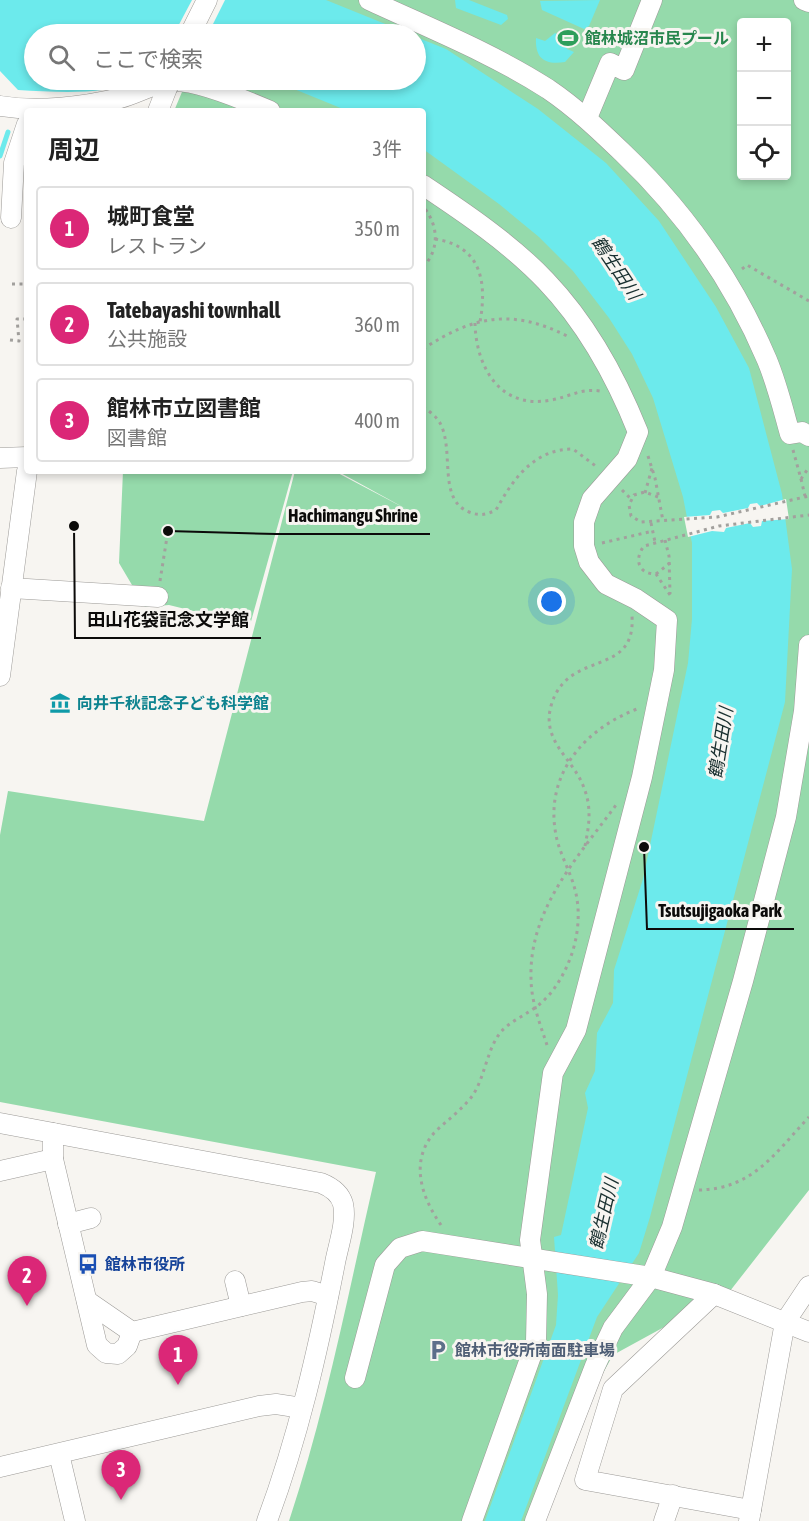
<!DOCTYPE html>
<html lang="ja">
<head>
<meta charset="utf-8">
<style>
	:root { --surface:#fff; --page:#f2f2f2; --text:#222; --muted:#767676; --line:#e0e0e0; --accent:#db2777 }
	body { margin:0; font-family:"Asap Condensed","Noto Sans JP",sans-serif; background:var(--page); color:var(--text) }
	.controls { position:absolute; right:18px; top:18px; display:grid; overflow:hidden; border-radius:6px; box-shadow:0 3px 9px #0003 }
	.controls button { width:54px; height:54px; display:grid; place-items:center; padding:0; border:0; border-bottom:2px solid var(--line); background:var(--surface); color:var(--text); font:30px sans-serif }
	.you { position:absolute; left:552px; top:602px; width:21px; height:21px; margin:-15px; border:4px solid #fff; border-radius:50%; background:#1a73e8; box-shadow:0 0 0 9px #1a73e833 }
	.badge { display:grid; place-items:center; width:39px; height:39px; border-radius:50%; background:var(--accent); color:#fff; font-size:20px; font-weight:700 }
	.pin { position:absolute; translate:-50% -50px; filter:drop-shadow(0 2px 3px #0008) }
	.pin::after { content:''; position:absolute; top:32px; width:21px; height:18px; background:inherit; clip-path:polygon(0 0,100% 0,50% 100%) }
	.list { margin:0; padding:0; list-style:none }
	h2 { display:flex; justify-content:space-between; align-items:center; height:78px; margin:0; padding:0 24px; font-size:26px }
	h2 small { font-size:20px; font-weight:400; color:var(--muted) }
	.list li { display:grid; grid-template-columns:39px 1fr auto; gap:18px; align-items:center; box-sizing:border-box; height:84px; margin:0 12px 12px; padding:0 12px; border:2px solid var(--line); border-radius:6px }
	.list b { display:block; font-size:22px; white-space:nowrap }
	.list p { margin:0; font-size:20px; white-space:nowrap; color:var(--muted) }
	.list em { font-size:20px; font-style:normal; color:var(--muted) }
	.icon { flex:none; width:33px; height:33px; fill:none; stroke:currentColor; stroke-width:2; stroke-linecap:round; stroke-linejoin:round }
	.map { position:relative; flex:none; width:809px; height:1521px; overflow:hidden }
	.search { position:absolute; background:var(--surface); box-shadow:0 3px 9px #0003; left:24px; top:24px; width:402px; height:66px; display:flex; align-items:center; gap:15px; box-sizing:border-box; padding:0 21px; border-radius:33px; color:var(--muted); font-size:22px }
	.panel { position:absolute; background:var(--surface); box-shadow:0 3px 9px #0003; left:24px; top:108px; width:402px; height:366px; border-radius:6px }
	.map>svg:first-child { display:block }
</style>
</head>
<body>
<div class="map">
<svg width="809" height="1521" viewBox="0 0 809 1521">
	<rect width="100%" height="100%" fill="#f7f5f1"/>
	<g fill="#95daab" fill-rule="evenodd">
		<path d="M208,0H809V1190L730,1291L613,1355L593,1391L544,1521H289C327,1407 349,1289 376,1172L0,1102V835L8,791L204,821L295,471H334L410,511L337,471H423V111H174L187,80H416V34H206ZM742,22H786V176H742Z"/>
		<polygon points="123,471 293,471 250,625 169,605 145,607 119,563"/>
	</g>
	<g fill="#6ceaec">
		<path d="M0,0H326L410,34H34V80H139C103,96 57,92 18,90L0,71Z"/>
		<polygon points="455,0 469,0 507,15 508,19 501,25 456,8"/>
		<polygon points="600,0 589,26 584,29 542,10 540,1"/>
		<path d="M555,33L563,37L567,49L574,52L565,62C545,65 535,59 536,38L545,41Z"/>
		<polygon points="416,37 446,49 538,109 606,163 659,221 716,307 749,368 782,494 792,569 785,702 650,1217 639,1253 597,1317 521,1521 485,1521 556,1325 558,1295 554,1237 561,1235 588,1108 585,1093 595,1071 597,1033 613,1003 614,970 643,879 688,663 692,619 692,543 683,497 653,398 632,354 609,318 573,271 539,237 499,204 423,149 423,111 348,111 272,80 416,80"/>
	</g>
	<g fill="#f7f5f1">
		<polygon points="192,0 225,0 208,34 174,34"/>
		<polygon points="786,499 789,519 762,521 761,526 753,527 750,523 726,528 724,532 712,531 688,537 684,517 710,515 712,511 720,510 723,513 748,508 750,504 757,503 760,506"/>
	</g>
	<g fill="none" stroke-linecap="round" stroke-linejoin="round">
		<polyline stroke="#6ceaec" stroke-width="5" points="0,156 8,132"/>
		<g stroke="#9c9a97" stroke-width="21">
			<g id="minor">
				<path d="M369,0C429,28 492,53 548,89C576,108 599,130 623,153C686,213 733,280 767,360C777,384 783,409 790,434L802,432L809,436"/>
				<polyline points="804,0 809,2"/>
				<polyline points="190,34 207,0"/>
				<path d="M0,106C38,112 83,107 120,98C136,94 156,82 173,81C197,80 247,101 270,111"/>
				<polyline points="158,111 167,88"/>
				<polyline points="587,118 610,63 624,70 652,0"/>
				<path d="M423,185C465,213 511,244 546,281C587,324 616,377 638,432L627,459L592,499L584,522V546L589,562L606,584L636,599L667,620L664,670L642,777L576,1030L553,1073L530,1240L537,1294L536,1342L472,1521"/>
				<polyline points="11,218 14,163 27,124"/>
				<polyline points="0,458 27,457"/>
				<polyline points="11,588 158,597"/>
				<polyline points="0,676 27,471"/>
				<path d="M0,1123L321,1183C331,1187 340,1193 343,1204C347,1222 338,1246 335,1263C318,1350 298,1438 267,1521"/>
				<polyline points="53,1133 53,1159 97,1345 106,1353 118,1354 127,1346 132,1332"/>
				<polyline points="0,1171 53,1159"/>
				<polyline points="68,1224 91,1218"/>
				<polyline points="235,1281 241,1306"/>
				<polyline points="87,1301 132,1332 302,1292 312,1291 328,1296"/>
				<polyline points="355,1378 385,1265 400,1248 422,1241 651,1277 714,1294"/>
				<polyline points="59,1454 75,1521"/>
				<polyline points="0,1467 259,1406 276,1404 302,1408"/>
				<polyline points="751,1510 585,1480 613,1389 714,1294 809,1332"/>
				<polyline points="535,1521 595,1366 613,1328 651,1277 672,1227 743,981 786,817 804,711 809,645"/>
				<polyline points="664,1521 673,1495"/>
				<polyline points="749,1521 785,1322 809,1286"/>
			</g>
		</g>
		<g stroke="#a2a09d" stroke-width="3" stroke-dasharray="3 4.5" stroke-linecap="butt">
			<path d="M435,239C482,246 487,283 480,322"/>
			<path d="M423,267C439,251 439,227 425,209"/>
			<polyline points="742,269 747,265 809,301"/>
			<polyline points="12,284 26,284 27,269"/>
			<polyline points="27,309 27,316"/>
			<path d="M475,323C476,367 500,410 551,400C569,397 581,388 600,391"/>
			<polyline points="10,340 19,341 17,319 27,319"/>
			<path d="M423,349C473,316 512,308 567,336"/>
			<path d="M423,407C429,411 436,416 440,423C455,451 437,499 469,512C479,516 486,515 496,510C513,479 534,449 573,449L597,467"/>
			<polyline points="793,450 801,479 809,467"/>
			<polyline points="648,456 655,478 663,521"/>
			<polyline points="801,479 805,496"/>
			<polyline points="622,490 631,499"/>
			<polyline points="645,493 652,468"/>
			<polyline points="658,497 645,492 634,495 629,505 631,516 641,522 717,517 809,496"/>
			<polyline points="651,523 655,542"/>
			<polyline points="665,540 669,556 670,594"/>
			<polyline points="602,543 653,531"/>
			<polyline points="656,574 670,563"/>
			<polyline points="160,581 167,537"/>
			<path d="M670,595L656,574C638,574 634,559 644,546L719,526L809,515"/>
			<path d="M585,846C589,826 592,808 584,788C574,759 541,742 551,706C567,648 636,679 632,616"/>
			<path d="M547,1045C540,1024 531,1001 531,978C529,909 578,857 616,805"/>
			<path d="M699,1190C753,1189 775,1153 809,1117"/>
			<path d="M441,1225C422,1198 409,1162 434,1133C447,1120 462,1110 473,1095C485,1076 487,1050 500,1033C508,1023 520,1018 530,1011C547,1001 559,984 567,966C578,942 582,912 574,886C569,869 559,852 556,835C544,774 585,729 637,709"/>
		</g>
		<use href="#minor" stroke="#fff" stroke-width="20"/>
		<g stroke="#9c9a97" stroke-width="21" stroke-linecap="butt">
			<polyline id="minor-bridge" points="167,88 171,80"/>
		</g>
		<use href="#minor-bridge" stroke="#fff" stroke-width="20"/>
	</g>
	<defs>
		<g id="stadium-bare" transform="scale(1.62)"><path d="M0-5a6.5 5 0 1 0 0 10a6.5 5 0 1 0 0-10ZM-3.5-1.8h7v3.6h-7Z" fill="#2e9e5b" stroke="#f7f5f1" stroke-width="2.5" paint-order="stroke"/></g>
		<g id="museum-bare" transform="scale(1.62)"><path d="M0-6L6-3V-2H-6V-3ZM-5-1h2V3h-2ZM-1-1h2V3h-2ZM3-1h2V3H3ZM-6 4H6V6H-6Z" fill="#0f9aa8" stroke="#f7f5f1" stroke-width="2.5" paint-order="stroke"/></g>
		<g id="bus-bare" transform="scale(1.62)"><path d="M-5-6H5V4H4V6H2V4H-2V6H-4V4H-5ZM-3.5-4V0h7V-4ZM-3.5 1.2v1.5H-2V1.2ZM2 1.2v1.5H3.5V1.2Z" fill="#1a4fb4" stroke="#f7f5f1" stroke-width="2.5" paint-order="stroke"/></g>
		<g id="parking-bare" transform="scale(1.62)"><path d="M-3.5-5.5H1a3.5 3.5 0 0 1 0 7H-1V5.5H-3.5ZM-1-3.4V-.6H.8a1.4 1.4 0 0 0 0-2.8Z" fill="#5c6f8a" stroke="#f7f5f1" stroke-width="2.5" paint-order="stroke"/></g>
	</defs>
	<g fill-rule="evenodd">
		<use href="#stadium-bare" x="568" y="38"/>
		<use href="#museum-bare" x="60" y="703"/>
		<use href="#bus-bare" x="88" y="1264"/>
		<use href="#parking-bare" x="438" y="1350"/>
	</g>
	<g text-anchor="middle" stroke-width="6" stroke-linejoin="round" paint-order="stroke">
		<g font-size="16" font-weight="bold" fill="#27864d" stroke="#f7f5f1" text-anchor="start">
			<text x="585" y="44">館林城沼市民プール</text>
		</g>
		<g font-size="16" font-weight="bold" fill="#0d838f" stroke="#f7f5f1" text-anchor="start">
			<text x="77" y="709">向井千秋記念子ども科学館</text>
		</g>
		<g font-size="16" font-weight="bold" fill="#164399" stroke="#f7f5f1" text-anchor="start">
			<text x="105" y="1270">館林市役所</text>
		</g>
		<g font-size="16" font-weight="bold" fill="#4e5e75" stroke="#f7f5f1" text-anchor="start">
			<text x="455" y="1356">館林市役所南面駐車場</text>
		</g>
		<g font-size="18" font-style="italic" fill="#182f2f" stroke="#f7f5f1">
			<text transform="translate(616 268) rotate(56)" y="6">鶴生田川</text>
			<text transform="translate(721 743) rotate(-81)" y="6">鶴生田川</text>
			<text transform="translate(604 1214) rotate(-77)" y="6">鶴生田川</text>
		</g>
	</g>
	<path fill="none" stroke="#0c0b0a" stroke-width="2" d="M168 531L276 534H430M74 526L75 638H261M644 847L647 929H794"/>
	<g fill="#0c0b0a" stroke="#f7f5f1" stroke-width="2">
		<circle cx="168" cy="531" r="6"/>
		<circle cx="74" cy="526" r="6"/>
		<circle cx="644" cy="847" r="6"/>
	</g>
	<g font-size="18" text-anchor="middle" font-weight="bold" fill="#0c0b0a" stroke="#f7f5f1" stroke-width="6" stroke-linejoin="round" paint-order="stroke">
		<text x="353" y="522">Hachimangu Shrine</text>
		<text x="168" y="626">田山花袋記念文学館</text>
		<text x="720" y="917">Tsutsujigaoka Park</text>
	</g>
</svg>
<div class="controls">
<button>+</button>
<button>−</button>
<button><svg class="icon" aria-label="locate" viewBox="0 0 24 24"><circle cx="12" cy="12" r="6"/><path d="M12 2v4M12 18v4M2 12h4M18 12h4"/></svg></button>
</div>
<div class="you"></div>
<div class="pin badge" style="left:178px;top:1385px">1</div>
<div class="pin badge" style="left:27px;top:1306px">2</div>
<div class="pin badge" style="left:121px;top:1500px">3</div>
<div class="search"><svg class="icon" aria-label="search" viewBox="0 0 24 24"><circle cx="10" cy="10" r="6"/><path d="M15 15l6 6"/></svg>ここで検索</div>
<section class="panel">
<h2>周辺<small>3件</small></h2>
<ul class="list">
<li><span class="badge">1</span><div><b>城町食堂</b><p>レストラン</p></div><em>350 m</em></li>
<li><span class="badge">2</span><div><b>Tatebayashi townhall</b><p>公共施設</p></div><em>360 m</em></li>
<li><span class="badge">3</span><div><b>館林市立図書館</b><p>図書館</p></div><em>400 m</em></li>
</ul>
</section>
</div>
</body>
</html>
